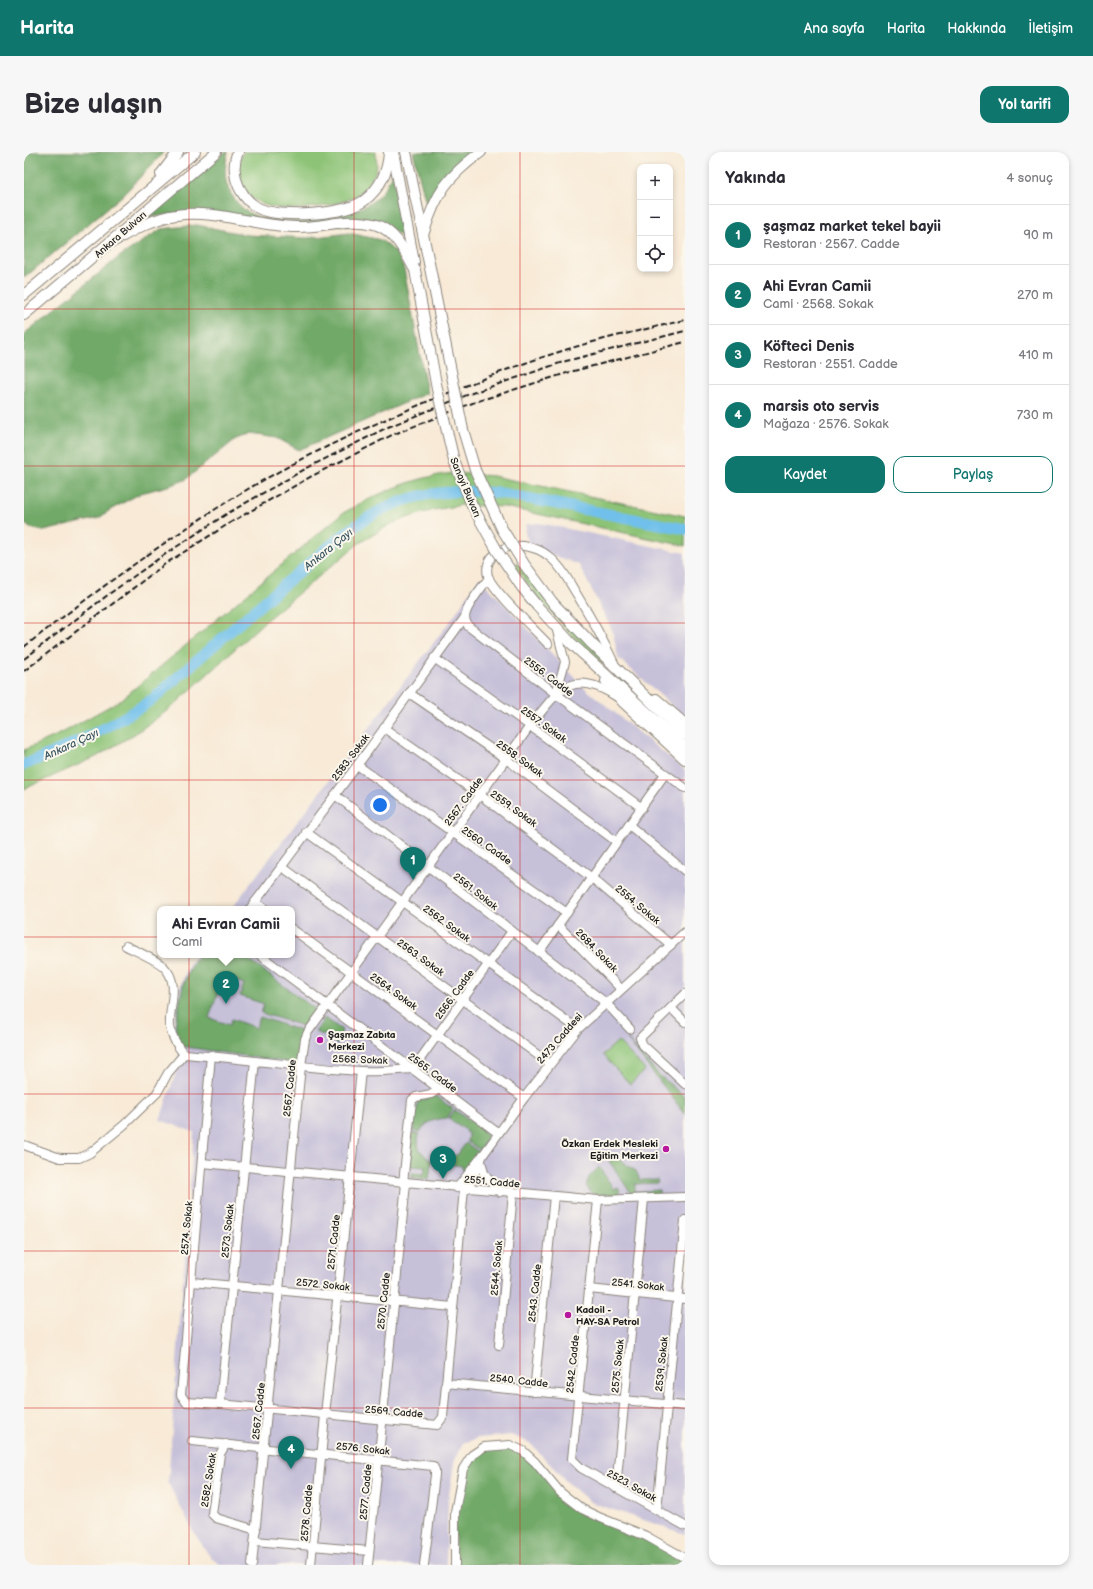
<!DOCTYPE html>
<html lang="tr">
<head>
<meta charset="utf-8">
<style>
	:root { --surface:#fff; --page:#f7f7f7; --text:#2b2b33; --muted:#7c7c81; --line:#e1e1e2; --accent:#0f766e }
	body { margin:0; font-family:"Balsamiq Sans",sans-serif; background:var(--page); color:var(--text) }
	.controls { position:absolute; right:12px; top:12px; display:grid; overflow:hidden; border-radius:8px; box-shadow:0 2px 6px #0003 }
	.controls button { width:36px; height:36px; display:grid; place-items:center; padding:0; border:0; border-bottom:1px solid var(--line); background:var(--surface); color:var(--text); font:20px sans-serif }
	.you { position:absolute; left:356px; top:653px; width:14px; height:14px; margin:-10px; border:3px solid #fff; border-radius:50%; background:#1a73e8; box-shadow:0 0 0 6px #1a73e833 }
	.badge { display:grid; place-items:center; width:26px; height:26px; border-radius:50%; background:var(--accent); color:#fff; font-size:13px; font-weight:700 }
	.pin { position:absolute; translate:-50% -33px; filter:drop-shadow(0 1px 2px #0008) }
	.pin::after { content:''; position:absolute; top:21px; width:14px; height:12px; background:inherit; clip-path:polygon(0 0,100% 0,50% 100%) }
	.popup { position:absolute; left:133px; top:754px; width:138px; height:52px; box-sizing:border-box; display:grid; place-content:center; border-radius:8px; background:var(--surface); filter:drop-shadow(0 1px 3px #0005); font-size:13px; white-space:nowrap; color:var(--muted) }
	.popup b { font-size:15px; color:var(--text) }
	.popup::after { content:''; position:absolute; left:50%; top:100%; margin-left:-8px; border:8px solid transparent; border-top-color:var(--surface) }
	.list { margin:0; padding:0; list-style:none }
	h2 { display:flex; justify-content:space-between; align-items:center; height:52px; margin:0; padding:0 16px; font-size:17px }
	h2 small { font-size:13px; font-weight:400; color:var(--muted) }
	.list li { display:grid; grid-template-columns:26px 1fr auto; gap:12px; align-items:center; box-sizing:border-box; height:60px; padding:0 16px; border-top:1px solid var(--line) }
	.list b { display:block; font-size:15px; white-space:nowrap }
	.list p { margin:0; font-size:13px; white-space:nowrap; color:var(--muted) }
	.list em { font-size:13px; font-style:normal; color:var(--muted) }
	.actions { display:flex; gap:8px; padding:12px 16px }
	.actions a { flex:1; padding:9px 0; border:1px solid var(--accent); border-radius:12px; text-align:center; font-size:14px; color:var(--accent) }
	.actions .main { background:var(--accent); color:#fff }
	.icon { flex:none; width:22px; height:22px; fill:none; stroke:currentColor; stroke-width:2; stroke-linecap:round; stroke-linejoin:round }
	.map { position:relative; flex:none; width:661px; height:1413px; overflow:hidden; border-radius:12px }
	header { display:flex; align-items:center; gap:24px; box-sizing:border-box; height:56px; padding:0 20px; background:var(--accent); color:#fff }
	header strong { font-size:19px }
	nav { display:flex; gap:22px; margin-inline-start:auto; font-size:14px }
	.intro { display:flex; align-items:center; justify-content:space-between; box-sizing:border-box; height:96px; padding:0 24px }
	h1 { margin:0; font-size:28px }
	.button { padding:10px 18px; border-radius:12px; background:var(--accent); color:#fff; font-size:14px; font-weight:700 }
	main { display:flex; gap:24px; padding:0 24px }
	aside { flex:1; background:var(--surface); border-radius:12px; box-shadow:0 2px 6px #0003 }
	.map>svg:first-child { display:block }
</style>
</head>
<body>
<header>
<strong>Harita</strong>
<nav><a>Ana sayfa</a><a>Harita</a><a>Hakkında</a><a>İletişim</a></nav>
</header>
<div class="intro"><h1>Bize ulaşın</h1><a class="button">Yol tarifi</a></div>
<main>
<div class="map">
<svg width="661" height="1413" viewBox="0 0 661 1413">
	<rect width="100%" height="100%" fill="#fbf7ec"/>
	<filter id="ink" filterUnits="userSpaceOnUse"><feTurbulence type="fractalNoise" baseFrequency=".025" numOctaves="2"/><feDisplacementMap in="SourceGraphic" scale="8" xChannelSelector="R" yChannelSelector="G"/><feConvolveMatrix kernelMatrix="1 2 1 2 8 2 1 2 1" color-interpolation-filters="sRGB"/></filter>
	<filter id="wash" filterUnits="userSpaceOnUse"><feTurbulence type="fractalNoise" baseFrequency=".012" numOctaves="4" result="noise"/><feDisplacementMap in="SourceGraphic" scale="16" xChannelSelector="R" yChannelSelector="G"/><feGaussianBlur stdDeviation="0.9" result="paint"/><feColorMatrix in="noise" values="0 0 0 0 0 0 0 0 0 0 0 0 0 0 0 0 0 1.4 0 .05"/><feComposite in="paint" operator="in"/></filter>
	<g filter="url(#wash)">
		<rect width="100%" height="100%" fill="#f8ead7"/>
		<g fill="#c6c0d9">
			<polygon points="515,371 661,401 661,565 594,506 589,480 555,413 506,394 501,381 503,372"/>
			<polygon points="455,426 563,538 661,618 661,1382 566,1350 542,1329 506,1291 487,1283 454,1286 439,1291 431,1306 424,1349 422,1413 197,1413 187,1406 169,1379 144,1331 170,980 136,968 154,914 155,902 149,875 156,834 165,812 172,803 268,803 268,757 207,757 430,464"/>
		</g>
		<g fill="#8cc376" stroke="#547049">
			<path d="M219,0H352C352,6 354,13 352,18C349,27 341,37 333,43C326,48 314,51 304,53C277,58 229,64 217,30C214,20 215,10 219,0Z"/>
			<path d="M432,321L469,324L661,364V394L481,355L438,353L410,358L386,365L367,372L334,392L240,470L147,556L109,583L72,605L0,637V598L38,581L98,547L319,361C355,341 391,324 432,321Z"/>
			<polygon points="493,411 522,448 661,582 661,588 543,479 516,448 490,413"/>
			<polygon points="594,889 621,918 606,932 579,903"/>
		</g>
		<g fill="#71a967" stroke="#466242">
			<polygon points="0,0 140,0 99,43 0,126"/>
			<path d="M201,0H204C200,20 199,32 212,49C232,75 268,70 296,66C313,64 331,60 346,51C357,44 364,33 368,20L382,91L376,83L361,74H283L153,61L123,66Z"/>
			<polygon points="389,0 448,0 432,12 413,38 403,55"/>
			<polygon points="173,73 224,83 283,86 325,81 357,88 373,101 380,117 403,241 275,298 253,286 225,282 212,287 161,328 144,334 117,341 86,358 75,366 20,379 6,376 0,371 0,182 95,105 137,77"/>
			<polygon points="177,803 218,803 291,857 279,874 237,861 240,852 216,844 220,832 200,824 185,866 206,873 208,867 232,876 236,865 277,879 274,912 156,894 151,874 159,833 168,812"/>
			<polygon points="301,866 318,878 313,893 306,885 291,880"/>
			<polygon points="603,887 635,923 661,945 661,962"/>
			<path d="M412,944L429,957L423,966C412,967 402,969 396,980L389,979L394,949Z"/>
			<path d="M431,958L459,978L463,986L456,998L443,989L445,984C442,976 432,971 424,967Z"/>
			<path d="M389,981L395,982C392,998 397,1000 408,1009L405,1027L387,1025L388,1021L400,1022L401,1015L385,1014Z"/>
			<polygon points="442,991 455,1000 439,1022 438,1014 410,1010 423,1002 429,1004 433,1003"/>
			<polygon points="592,1004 601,1012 612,1019 616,1028 633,1028 634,1031 611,1032 611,1040 635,1038 635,1042 608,1043 585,1009"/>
			<polygon points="575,1015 590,1037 594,1036 596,1039 593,1043 568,1042 562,1034 565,1025"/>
			<polygon points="486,1293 499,1299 544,1347 661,1406 661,1413 431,1413 431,1360 439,1317 460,1295"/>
		</g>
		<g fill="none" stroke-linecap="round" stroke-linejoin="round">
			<path stroke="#70c0eb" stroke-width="11" d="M0,613C46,594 89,575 130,546C178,504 226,461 275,420C306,394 337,364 376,350C408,338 443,338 476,341L661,377"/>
		</g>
	</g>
	<g filter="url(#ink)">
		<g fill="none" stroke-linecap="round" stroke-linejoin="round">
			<g stroke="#8a837a" stroke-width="10">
				<g id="minor">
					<path d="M465,426C458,435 442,454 441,465C441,469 443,471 444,474L532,542L661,636"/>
					<path d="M524,492C512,479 468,438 464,424C460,409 472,398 485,395C497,392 513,395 523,403C536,412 544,428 552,441C566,464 579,487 590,511"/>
					<polyline points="410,506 506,574 618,656"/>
					<polyline points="385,541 482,607 593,690"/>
					<polyline points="532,542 541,510 532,475"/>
					<polyline points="360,576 456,643 568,726 647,793"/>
					<polyline points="333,613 543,761"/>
					<polyline points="311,643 582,851 606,877"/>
					<polyline points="605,673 661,719"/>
					<polyline points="282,680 554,877"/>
					<polyline points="257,714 526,912"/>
					<polyline points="231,750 241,757"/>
					<polyline points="226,757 343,600 441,465"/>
					<polyline points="534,773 597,837"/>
					<polyline points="268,777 500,946"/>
					<path d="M102,794C112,799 133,808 140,815C157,832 144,855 146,875C148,886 153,894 160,902C219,906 278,916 337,919C354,920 371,918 389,917L488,779"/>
					<polyline points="515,800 641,622"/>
					<polyline points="236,803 474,981"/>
					<polyline points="661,842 616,886 619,893 661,932"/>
					<polyline points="647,856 661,870"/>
					<polyline points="187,903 157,1243 162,1250 196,1252 413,1273 419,1265 440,1037"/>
					<polyline points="0,993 36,1006 55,1006 66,1001 100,973 133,941 144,921 160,902"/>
					<polyline points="459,1003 500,946 554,877 661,780"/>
					<polyline points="457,1009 460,1021 476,1040"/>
					<polyline points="178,1011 574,1048 661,1045"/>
					<polyline points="379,1031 388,948 392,945 407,942 415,937"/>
					<polyline points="433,1036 459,1003 444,1037"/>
					<polyline points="574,1048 548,1307 557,1316 661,1374"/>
					<polyline points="168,1130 429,1155"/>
					<polyline points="565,1137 661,1147"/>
					<polyline points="475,1193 489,1041"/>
					<polyline points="422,1231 661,1254"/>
					<polyline points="510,1240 530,1044"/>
					<polyline points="196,1252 231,909"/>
					<polyline points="168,1289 409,1314 411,1318 411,1323 400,1413"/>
					<polyline points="202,1292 196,1302 188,1362 192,1366 232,1378"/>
					<polyline points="592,1336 620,1047"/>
					<polyline points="633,1358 661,1068"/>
					<polyline points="231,1389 345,1399"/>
					<path d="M228,1413L277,914L281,887L284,880L506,574C534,539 547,515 593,545"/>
					<polyline points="287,1413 301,1263 337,919"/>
					<polyline points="344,1413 382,1031"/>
					<polyline points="431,1413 431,1360 439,1317 448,1303 460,1295 486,1293 499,1299 511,1310 536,1340 558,1357 577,1366 622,1384 661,1406"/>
				</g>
			</g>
			<g stroke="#8a837a" stroke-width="12">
				<g id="major">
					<path d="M214,0C210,8 210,18 212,27C215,38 223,50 234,56C255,67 322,63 341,48C356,36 364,19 365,0"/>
					<polyline points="369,0 390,110"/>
					<polyline points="382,0 405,111"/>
					<polyline points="137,22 154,0"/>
					<path d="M400,80C412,41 424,24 457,0"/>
					<path d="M88,90C108,79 129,66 152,63C190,57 233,74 272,75C298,76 324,65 350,72C371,78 381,100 391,118"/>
					<polyline points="0,143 171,0"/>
					<polyline points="0,163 192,0"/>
					<polyline points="497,434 513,454 547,491 661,595"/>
					<polyline points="529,451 568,492 661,583"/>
					<polyline points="582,529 598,549 661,607"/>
					<polyline points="632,547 661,572"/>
				</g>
			</g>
			<use href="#minor" stroke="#fff" stroke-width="8"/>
			<use href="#major" stroke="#fff" stroke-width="10"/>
			<g stroke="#1c1c1c" stroke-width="2" stroke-dasharray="6 3" stroke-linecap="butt">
				<path d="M0,495C64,445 129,397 198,353C264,311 339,276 412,246C453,229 495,212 538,199C578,186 620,178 661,168"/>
				<polyline points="0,507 85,442 137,405 204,361 283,316 364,275 448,241 542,209 661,179"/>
				<polyline points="0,519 141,412 209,369 288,324 368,283 451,250 546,220 661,190"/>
			</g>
			<g stroke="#8a837a" stroke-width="12" stroke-linecap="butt">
				<g id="major-bridge">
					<polyline points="405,111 439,278 451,318 478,377 500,412 529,451"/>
					<polyline points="391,118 413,237 430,309 448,353 461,377 474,400 497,434"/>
				</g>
			</g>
			<use href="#major-bridge" stroke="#fff" stroke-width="10"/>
		</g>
	</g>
	<path fill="none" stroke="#d62828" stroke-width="1" stroke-opacity="0.55" d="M165,0V1413M330,0V1413M496,0V1413M0,157H661M0,314H661M0,471H661M0,628H661M0,785H661M0,942H661M0,1099H661M0,1256H661"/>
	<g fill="#b5179e" stroke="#fbf7ec" stroke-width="1.5">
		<circle cx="296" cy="888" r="4"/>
		<circle cx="642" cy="997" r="4"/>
		<circle cx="544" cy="1163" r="4"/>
	</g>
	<g text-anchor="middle" stroke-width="4" stroke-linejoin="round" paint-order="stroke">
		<g font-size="10" fill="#1c1c1c" stroke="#fbf7ec">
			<text transform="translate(96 82) rotate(-41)" y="4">Ankara Bulvarı</text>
			<text transform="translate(442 335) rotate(67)" y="4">Sanayi Bulvarı</text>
			<text transform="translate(525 524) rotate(37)" y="4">2556. Cadde</text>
			<text transform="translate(520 572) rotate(36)" y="4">2557. Sokak</text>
			<text transform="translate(326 605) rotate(-53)" y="4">2583. Sokak</text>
			<text transform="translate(496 606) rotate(36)" y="4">2558. Sokak</text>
			<text transform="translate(439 649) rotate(-54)" y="4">2567. Cadde</text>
			<text transform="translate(490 656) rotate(36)" y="4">2559. Sokak</text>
			<text transform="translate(463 693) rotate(35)" y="4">2560. Cadde</text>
			<text transform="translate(452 739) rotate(38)" y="4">2561. Sokak</text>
			<text transform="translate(614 752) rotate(40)" y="4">2554. Sokak</text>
			<text transform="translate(423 771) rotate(36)" y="4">2562. Sokak</text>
			<text transform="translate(573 798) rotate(46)" y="4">2684. Sokak</text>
			<text transform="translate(397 805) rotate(36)" y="4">2563. Sokak</text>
			<text transform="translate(370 839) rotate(36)" y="4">2564. Sokak</text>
			<text transform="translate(430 842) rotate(-54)" y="4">2566. Cadde</text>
			<text transform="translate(535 886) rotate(-49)" y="4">2473 Caddesi</text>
			<text transform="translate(336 907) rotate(2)" y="4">2568. Sokak</text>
			<text transform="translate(409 920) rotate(37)" y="4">2565. Cadde</text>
			<text transform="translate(265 936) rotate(-84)" y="4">2567. Cadde</text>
			<text transform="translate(468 1029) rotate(5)" y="4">2551. Cadde</text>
			<text transform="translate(162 1076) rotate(-85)" y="4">2574. Sokak</text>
			<text transform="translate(203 1079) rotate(-84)" y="4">2573. Sokak</text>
			<text transform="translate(309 1090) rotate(-84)" y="4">2571. Cadde</text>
			<text transform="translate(472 1116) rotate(-85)" y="4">2544. Sokak</text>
			<text transform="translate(299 1132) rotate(6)" y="4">2572. Sokak</text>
			<text transform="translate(614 1132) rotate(6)" y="4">2541. Sokak</text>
			<text transform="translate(510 1141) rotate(-84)" y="4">2543. Cadde</text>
			<text transform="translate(359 1149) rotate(-84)" y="4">2570. Cadde</text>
			<text transform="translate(548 1212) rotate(-84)" y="4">2542. Cadde</text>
			<text transform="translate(637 1212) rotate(-84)" y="4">2539. Sokak</text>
			<text transform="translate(593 1214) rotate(-84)" y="4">2575. Sokak</text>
			<text transform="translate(495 1228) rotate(6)" y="4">2540. Cadde</text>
			<text transform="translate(234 1259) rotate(-84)" y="4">2567. Cadde</text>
			<text transform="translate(370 1259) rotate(5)" y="4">2569. Cadde</text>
			<text transform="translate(339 1296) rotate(6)" y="4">2576. Sokak</text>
			<text transform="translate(184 1328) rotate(-81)" y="4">2582. Sokak</text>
			<text transform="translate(608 1333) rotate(29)" y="4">2523. Sokak</text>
			<text transform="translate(341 1340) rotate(-85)" y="4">2577. Cadde</text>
			<text transform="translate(282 1361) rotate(-85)" y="4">2578. Cadde</text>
		</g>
		<g font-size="10" font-weight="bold" fill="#1c1c1c" stroke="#fbf7ec" text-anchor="start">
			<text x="304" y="886">Şaşmaz Zabıta<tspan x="304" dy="12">Merkezi</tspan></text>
			<text x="634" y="995" text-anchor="end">Özkan Erdek Mesleki<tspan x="634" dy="12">Eğitim Merkezi</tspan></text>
			<text x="552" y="1161">Kadoil -<tspan x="552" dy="12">HAY-SA Petrol</tspan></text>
		</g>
		<g font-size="11" font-style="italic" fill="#395564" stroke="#fbf7ec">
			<text transform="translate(304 397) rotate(-39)" y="4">Ankara Çayı</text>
			<text transform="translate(47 592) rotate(-25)" y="4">Ankara Çayı</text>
		</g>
	</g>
</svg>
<div class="controls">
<button>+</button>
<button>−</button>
<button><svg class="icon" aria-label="locate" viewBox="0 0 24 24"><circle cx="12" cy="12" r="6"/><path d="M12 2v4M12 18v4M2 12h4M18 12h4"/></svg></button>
</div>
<div class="you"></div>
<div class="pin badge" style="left:389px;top:728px">1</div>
<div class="pin badge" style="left:202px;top:852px">2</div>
<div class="popup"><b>Ahi Evran Camii</b>Cami</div>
<div class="pin badge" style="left:419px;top:1027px">3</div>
<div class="pin badge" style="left:267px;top:1317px">4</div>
</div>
<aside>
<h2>Yakında<small>4 sonuç</small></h2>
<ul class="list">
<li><span class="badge">1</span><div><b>şaşmaz market tekel bayii</b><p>Restoran · 2567. Cadde</p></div><em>90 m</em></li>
<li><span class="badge">2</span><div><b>Ahi Evran Camii</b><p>Cami · 2568. Sokak</p></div><em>270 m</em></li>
<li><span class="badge">3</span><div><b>Köfteci Denis</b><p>Restoran · 2551. Cadde</p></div><em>410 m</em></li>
<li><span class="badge">4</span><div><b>marsis oto servis</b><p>Mağaza · 2576. Sokak</p></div><em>730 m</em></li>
</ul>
<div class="actions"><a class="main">Kaydet</a><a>Paylaş</a></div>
</aside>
</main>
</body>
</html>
